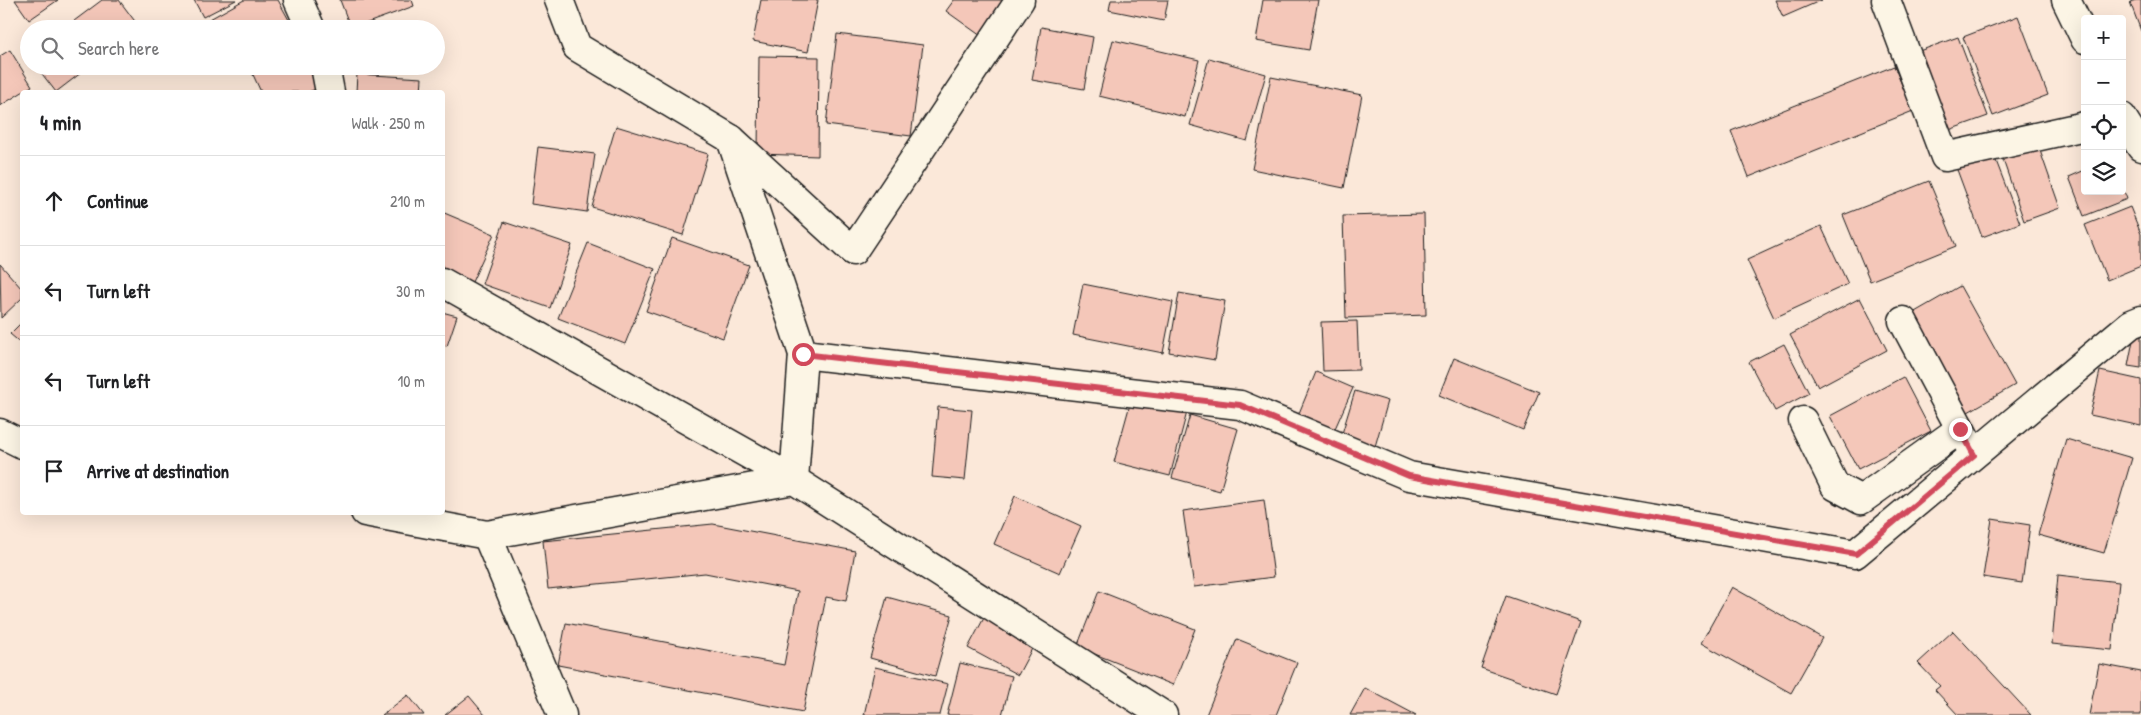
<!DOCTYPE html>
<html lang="en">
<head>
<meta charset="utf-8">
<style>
	:root { --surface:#fff; --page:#f6f6f6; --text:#202124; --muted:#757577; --line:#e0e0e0 }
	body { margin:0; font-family:"Patrick Hand",sans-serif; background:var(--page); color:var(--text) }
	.controls { position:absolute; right:15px; top:15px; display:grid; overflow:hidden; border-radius:5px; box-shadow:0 5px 20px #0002 }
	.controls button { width:45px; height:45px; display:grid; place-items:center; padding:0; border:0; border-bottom:1px solid var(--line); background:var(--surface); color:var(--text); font:25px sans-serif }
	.stop { position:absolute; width:15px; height:15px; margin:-11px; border:4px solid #d1495b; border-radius:50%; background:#fff }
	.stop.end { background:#d1495b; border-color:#fff; box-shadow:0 1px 5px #0008 }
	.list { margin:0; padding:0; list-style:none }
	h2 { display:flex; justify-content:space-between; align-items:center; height:65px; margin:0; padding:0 20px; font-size:21px }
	h2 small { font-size:16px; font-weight:400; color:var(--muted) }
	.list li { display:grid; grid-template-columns:32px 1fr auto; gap:15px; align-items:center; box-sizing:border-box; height:90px; padding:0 20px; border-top:1px solid var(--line) }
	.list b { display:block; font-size:19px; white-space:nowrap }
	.list em { font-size:16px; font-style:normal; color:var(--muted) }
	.icon { flex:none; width:28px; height:28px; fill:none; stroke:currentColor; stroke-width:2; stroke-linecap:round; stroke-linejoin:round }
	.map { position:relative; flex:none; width:2141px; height:715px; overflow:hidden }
	.search { position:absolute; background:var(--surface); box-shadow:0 5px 20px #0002; left:20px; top:20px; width:425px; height:55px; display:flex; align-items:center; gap:12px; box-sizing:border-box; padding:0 18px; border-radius:28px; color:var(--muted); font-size:19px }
	.panel { position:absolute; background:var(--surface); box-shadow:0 5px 20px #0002; left:20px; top:90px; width:425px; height:425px; border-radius:5px }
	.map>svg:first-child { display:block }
</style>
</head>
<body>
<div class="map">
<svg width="2141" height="715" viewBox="0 0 2141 715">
	<rect width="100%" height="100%" fill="#fbe8d9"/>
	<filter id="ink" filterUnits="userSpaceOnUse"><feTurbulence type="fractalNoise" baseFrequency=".02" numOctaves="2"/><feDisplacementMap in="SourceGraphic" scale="10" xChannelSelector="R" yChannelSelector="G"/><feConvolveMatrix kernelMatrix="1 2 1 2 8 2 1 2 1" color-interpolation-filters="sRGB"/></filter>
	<g filter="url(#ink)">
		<g fill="#f4c7b9" stroke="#1c1c1c">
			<polygon points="15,0 58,0 29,20"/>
			<polygon points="102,0 119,0 137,24 131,29 73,29 70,24"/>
			<polygon points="194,0 236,0 203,17"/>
			<polygon points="244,0 278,0 289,20 272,29 213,29 208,20"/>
			<polygon points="340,0 412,0 414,6 351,29"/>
			<polygon points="761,0 818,0 808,52 753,41"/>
			<polygon points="954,0 1017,0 988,41 946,11"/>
			<polygon points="1111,0 1168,0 1164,21 1109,10"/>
			<polygon points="1263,0 1318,0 1309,50 1256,41"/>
			<polygon points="1775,0 1822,0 1783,17"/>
			<polygon points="2136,0 2141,0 2141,31 2130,2"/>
			<polygon points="2018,16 2048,95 1993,116 1963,37"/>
			<polygon points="1041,27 1093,37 1084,89 1032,80"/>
			<polygon points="837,34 923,45 911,136 826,125"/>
			<polygon points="1958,37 1988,116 1949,130 1919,51"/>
			<polygon points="1113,40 1199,60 1185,117 1099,96"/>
			<polygon points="10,50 32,86 0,106 0,56"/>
			<polygon points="759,56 819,57 818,156 758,154"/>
			<polygon points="1209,58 1266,74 1247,141 1190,125"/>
			<polygon points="36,66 90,66 56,92"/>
			<polygon points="249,66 309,66 319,88 308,92 261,92"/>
			<polygon points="349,66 412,66 412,70 349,72"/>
			<polygon points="1894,66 1913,111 1749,177 1731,131"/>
			<polygon points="357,74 422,78 421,92 356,92"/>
			<polygon points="1271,77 1362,95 1344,188 1252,169"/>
			<polygon points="616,126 708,154 683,235 592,207"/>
			<polygon points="2037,142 2060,208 2024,221 2001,154"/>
			<polygon points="538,147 595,154 587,212 531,204"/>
			<polygon points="1993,153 2020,223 1982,237 1956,167"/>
			<polygon points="2085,170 2085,191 2122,191 2122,186 2127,199 2084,216 2069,177"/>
			<polygon points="1929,181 1956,246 1870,281 1843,215"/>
			<polygon points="2130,207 2141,234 2141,266 2107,280 2085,225"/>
			<polygon points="442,212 494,234 472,282 442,270"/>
			<polygon points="1424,214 1426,315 1346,318 1343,216"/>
			<polygon points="504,222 572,245 550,308 482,284"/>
			<polygon points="1821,226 1848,284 1774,318 1747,260"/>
			<polygon points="672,238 749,265 723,338 646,311"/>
			<polygon points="588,243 655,269 625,344 558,318"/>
			<polygon points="0,264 22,289 22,298 1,318"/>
			<polygon points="1083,284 1173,302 1163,353 1073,335"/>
			<polygon points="1960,286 2015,385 1968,412 1913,313"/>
			<polygon points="1179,293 1225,301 1215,360 1169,352"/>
			<polygon points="1860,298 1887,350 1818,387 1790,335"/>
			<polygon points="442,312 457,316 447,346 442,345"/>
			<polygon points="1357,321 1359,370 1323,371 1321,322"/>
			<polygon points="22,322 22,344 10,334"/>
			<polygon points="2135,330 2141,331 2141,368 2128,366"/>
			<polygon points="1784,344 1809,393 1775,411 1749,362"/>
			<polygon points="1454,358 1539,392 1523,430 1439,395"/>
			<polygon points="2100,371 2141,380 2141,426 2090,415"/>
			<polygon points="1316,372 1353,388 1333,433 1297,418"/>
			<polygon points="1903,377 1931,431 1858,469 1830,416"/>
			<polygon points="1355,391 1388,401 1374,450 1340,440"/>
			<polygon points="1132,397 1187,412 1170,476 1114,462"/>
			<polygon points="938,407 972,410 965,480 932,477"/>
			<polygon points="1190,415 1238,429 1220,491 1172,478"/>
			<polygon points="2066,439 2132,458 2104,553 2038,535"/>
			<polygon points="1015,496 1081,526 1060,573 994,544"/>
			<polygon points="1264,500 1274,577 1194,587 1183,511"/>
			<polygon points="1992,519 2030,525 2022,583 1983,577"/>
			<polygon points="713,524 855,551 846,601 826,597 803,712 558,665 566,623 784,665 798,591 705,573 548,589 543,541"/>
			<polygon points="2058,575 2119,582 2112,650 2052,644"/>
			<polygon points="1732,587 1822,638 1791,693 1701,643"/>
			<polygon points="1099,591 1195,629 1173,685 1077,647"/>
			<polygon points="1506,596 1581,622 1556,694 1481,668"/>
			<polygon points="887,597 952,615 935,676 870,658"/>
			<polygon points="985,616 1035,643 1018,675 968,648"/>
			<polygon points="1953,631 2031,715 1958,715 1935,690 1940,686 1918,663"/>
			<polygon points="1237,639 1297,663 1276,715 1206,715"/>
			<polygon points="960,663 1012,676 1002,715 947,715"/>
			<polygon points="2099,664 2141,672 2141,715 2089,715"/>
			<polygon points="875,667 948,684 940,715 864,715"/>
			<polygon points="1365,688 1416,715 1350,715"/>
			<polygon points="408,695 424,715 382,715"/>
			<polygon points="469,696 485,715 445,715"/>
		</g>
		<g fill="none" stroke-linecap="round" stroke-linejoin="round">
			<g stroke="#1c1c1c" stroke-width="31">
				<g id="street">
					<polyline points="298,0 311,29"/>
					<polyline points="559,0 577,47 731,139 853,251 1020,0"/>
					<polyline points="1886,0 1945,157 2085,126"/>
					<polyline points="2066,0 2085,39"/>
					<polyline points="325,66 330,92"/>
					<polyline points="2122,117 2141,147"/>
					<polyline points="442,282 794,480 803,354 731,139"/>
					<polyline points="1903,321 1969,445"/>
					<polyline points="803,354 1240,405 1409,476 1855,554 2131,324 2141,320"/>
					<polyline points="1803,421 1835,486 1861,500 1960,429"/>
					<polyline points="0,433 22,444"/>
					<polyline points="365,512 487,535 794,480 1163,715"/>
					<polyline points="487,535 562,715"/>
				</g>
			</g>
			<use href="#street" stroke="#fcf5e5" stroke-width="28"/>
		</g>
	</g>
	<g fill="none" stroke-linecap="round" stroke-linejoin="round" filter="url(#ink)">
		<polyline stroke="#d1495b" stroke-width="6" points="803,354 1240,405 1409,476 1856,554 1974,455 1960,429"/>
	</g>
</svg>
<div class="controls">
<button>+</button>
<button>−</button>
<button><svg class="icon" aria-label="locate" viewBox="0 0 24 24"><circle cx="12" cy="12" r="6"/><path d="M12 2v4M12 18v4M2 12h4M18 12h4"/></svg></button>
<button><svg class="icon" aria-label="layers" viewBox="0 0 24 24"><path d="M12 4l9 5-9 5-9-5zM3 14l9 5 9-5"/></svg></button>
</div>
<div class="stop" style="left:803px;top:354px"></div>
<div class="stop end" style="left:1960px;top:429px"></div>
<div class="search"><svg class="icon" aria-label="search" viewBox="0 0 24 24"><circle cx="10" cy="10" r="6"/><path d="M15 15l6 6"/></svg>Search here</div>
<section class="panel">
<h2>4 min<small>Walk · 250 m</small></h2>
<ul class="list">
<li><svg class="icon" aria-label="ahead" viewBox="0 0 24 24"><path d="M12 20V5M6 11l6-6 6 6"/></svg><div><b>Continue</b></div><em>210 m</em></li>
<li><svg class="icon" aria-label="left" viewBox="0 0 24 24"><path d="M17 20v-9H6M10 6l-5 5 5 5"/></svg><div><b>Turn left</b></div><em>30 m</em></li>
<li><svg class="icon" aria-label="left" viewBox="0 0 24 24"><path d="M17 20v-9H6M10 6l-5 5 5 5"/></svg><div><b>Turn left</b></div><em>10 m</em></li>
<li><svg class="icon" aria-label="arrive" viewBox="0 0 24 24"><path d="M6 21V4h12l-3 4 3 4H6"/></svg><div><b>Arrive at destination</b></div></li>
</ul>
</section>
</div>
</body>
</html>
